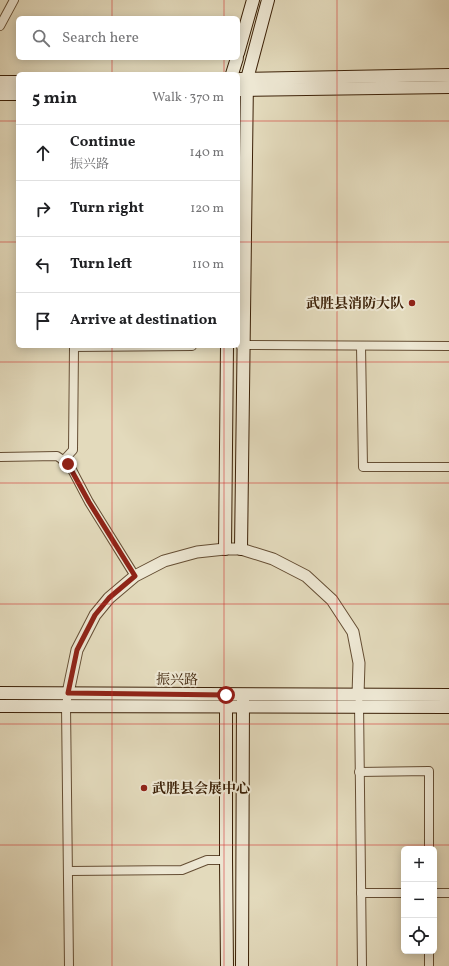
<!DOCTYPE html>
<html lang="en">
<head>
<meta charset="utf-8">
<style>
	:root { --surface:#fff; --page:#f2f2f2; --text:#202124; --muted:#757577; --line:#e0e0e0 }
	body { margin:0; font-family:Vollkorn,"Noto Serif SC",serif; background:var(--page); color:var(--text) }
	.controls { position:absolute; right:12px; bottom:12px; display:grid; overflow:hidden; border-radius:6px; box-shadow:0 2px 10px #0003 }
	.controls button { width:36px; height:36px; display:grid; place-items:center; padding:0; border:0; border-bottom:1px solid var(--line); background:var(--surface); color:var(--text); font:20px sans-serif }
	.stop { position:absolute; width:12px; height:12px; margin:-9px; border:3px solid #8f2418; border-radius:50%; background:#fff }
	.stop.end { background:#8f2418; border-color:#fff; box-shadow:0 1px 4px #0008 }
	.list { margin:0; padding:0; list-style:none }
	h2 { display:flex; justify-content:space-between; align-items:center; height:52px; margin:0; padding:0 16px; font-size:17px }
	h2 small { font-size:13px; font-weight:400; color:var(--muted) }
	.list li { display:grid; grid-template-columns:26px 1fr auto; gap:12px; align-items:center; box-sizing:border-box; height:56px; padding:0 16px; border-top:1px solid var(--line) }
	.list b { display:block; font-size:15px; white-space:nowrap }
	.list p { margin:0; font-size:13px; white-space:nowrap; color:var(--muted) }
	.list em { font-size:13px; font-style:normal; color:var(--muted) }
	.icon { flex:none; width:22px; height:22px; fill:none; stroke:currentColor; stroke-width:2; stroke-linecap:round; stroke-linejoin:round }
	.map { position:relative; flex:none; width:449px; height:966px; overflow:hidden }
	.search { position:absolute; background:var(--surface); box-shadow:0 2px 10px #0003; left:16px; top:16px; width:224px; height:44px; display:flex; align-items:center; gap:10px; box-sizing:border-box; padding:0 14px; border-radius:6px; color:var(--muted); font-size:15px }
	.panel { position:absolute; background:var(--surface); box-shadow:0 2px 10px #0003; left:16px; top:72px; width:224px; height:276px; border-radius:6px }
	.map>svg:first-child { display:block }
</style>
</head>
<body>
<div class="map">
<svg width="449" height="966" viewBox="0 0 449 966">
	<rect width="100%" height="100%" fill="#e3dabc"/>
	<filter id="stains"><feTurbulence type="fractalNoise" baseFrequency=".005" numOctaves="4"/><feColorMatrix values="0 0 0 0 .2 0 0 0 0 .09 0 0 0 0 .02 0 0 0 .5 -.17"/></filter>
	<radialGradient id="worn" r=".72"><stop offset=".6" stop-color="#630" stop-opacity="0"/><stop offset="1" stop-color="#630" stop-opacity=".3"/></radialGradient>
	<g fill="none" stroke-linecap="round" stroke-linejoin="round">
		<g stroke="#654e34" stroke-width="10">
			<g id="minor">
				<polyline points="0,26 14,0"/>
				<polyline points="240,345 449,346"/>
				<polyline points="361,346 363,467 449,467"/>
				<polyline points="0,457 57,456 69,464 89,502 135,576"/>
				<polyline points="63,461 73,450 74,347 192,346"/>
				<polyline points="68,693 66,706 69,966"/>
				<polyline points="359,703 362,966"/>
				<polyline points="359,772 429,771 429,849"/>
				<polyline points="69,871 182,870 207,860 226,860"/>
				<polyline points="361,893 404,893"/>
				<polyline points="434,893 449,893"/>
				<polyline points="429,951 429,966"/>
			</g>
		</g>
		<g stroke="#654e34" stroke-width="13">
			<polyline id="tertiary" points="68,693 77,650 95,615 109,598 135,576 164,561 197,552 225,549 241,549 273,559 306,576 332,600 353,632 359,663 358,695"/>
		</g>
		<g stroke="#3b2007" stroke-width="14">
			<g id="secondary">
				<polyline points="238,53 253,0"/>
				<polyline points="232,74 237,58"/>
				<polyline points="238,79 449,75"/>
				<polyline points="0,82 18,82"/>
				<polyline points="238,90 449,87"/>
				<polyline points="0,94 18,94"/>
				<polyline points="225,549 227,346"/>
				<polyline points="241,549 247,79 268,0"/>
				<polyline points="0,693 449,695"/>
				<polyline points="226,700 226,860 227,966"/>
				<polyline points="0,706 449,707"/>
				<polyline points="242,966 243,699"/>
			</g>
		</g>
		<use href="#minor" stroke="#ede7d3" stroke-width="8"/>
		<use href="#tertiary" stroke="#ede7d3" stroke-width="11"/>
		<use href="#secondary" stroke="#ede7d3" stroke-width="12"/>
	</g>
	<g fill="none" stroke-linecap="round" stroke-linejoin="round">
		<polyline stroke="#8f2418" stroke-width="5" points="68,464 89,502 135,576 109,598 95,615 77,650 68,693 226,695"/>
	</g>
	<path fill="none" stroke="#d62828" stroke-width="1" stroke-opacity="0.55" d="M112,0V18M224,0V18M337,0V966M112,58V74M224,58V74M0,121H18M238,121H449M0,242H18M238,242H449M112,346V966M224,346V966M0,362H449M0,483H449M0,604H449M0,724H449M0,845H449"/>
	<g fill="#8f2418" stroke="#ede7d3" stroke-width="1.5">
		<circle cx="412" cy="303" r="4"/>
		<circle cx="144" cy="788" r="4"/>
	</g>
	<g text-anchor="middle" stroke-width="4" stroke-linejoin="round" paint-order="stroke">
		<g font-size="14" font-weight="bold" fill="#3b2007" stroke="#ede7d3" text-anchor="end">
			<text x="404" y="308">武胜县消防大队</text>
			<text x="152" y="793" text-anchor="start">武胜县会展中心</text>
		</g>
		<g font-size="14" fill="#3b2007" stroke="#ede7d3">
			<text transform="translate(177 679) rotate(1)" y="5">振兴路</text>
		</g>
	</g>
	<rect width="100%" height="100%" filter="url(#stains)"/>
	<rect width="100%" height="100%" fill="url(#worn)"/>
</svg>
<div class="controls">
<button>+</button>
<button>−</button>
<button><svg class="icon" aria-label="locate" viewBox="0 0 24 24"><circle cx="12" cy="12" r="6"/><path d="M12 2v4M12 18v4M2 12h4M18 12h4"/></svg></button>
</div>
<div class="stop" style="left:226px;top:695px"></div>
<div class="stop end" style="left:68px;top:464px"></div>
<div class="search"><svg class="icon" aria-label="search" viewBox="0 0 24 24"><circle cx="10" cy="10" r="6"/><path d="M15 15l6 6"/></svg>Search here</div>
<section class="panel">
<h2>5 min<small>Walk · 370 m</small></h2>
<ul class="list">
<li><svg class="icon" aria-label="ahead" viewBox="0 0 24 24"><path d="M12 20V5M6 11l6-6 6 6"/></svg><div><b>Continue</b><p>振兴路</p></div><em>140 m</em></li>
<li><svg class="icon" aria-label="right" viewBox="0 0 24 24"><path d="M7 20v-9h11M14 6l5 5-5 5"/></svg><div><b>Turn right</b></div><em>120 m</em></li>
<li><svg class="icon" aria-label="left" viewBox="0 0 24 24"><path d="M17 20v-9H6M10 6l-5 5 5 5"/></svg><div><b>Turn left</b></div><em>110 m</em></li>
<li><svg class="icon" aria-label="arrive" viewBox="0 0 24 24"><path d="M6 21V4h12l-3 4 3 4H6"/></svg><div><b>Arrive at destination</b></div></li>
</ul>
</section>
</div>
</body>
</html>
